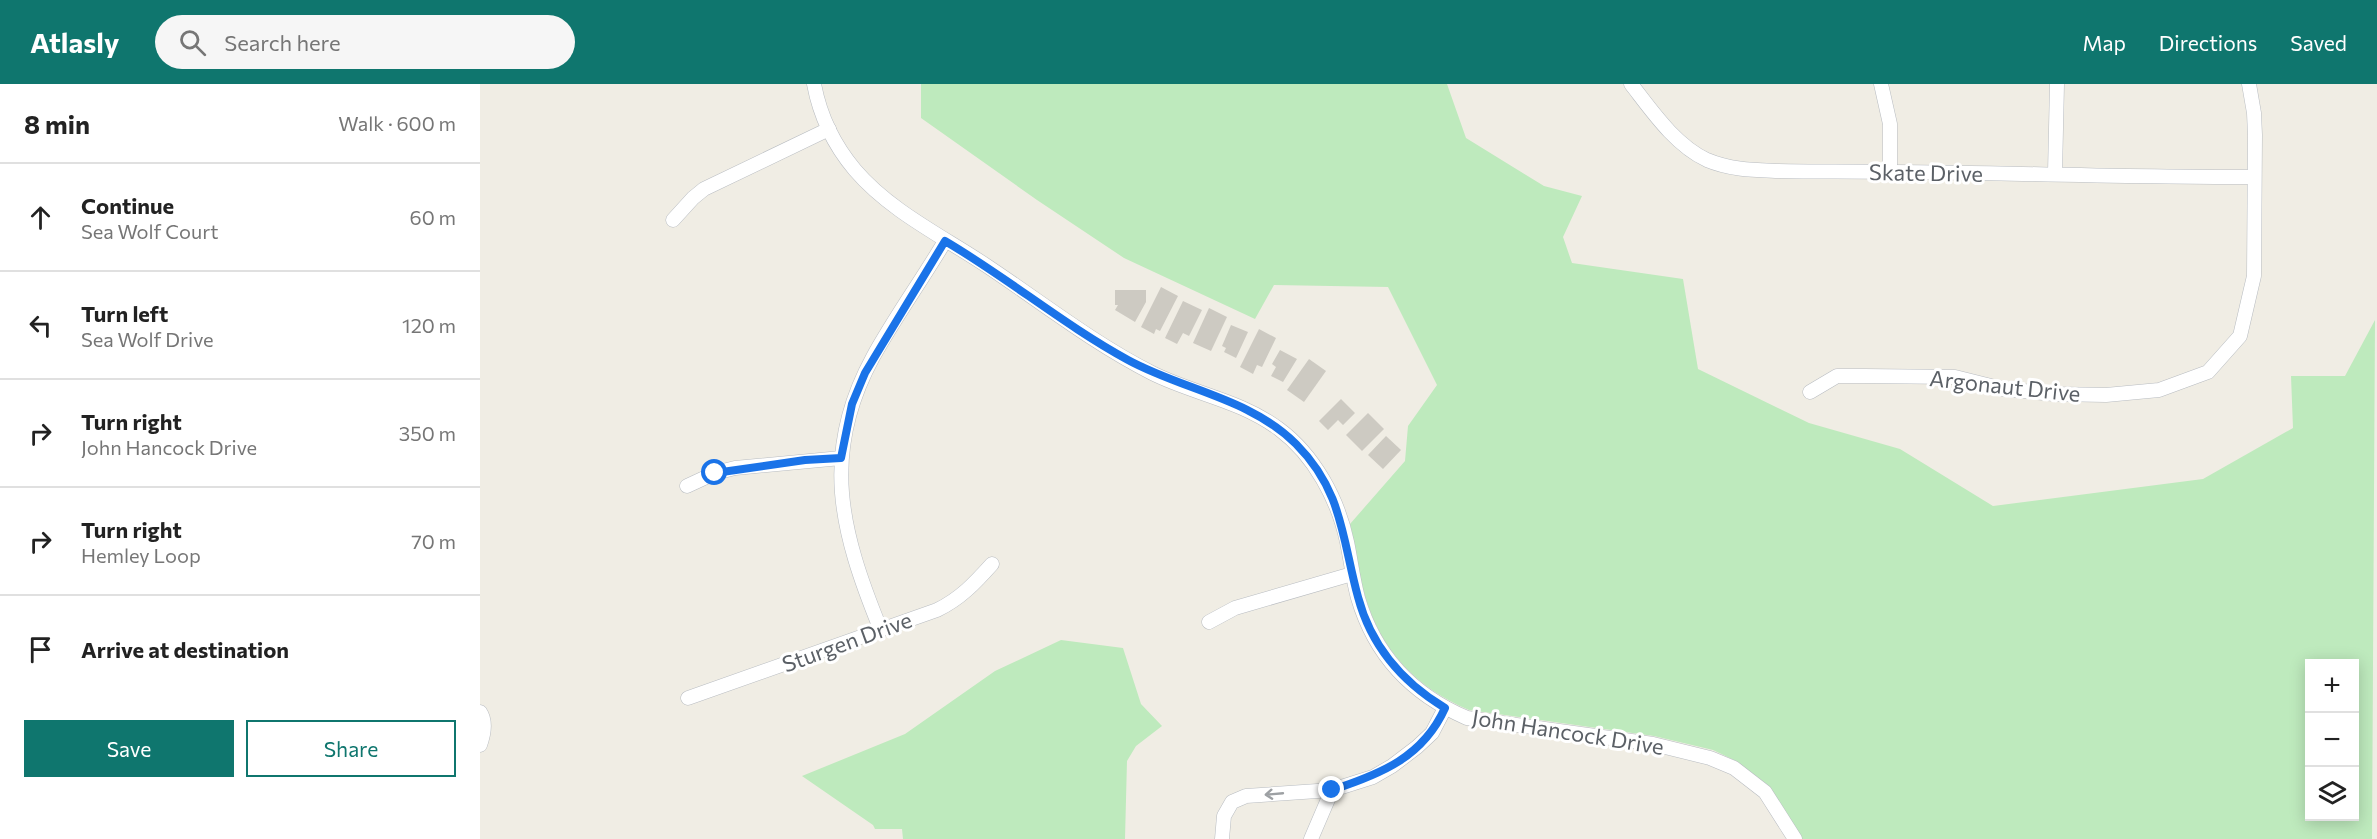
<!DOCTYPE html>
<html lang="en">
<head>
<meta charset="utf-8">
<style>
	:root { --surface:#fff; --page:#f6f6f6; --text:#222; --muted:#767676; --line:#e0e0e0; --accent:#0f766e }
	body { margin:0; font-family:Commissioner,sans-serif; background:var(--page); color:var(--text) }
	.controls { position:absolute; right:18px; bottom:18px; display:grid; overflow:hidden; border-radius:0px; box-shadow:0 3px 15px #0003 }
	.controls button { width:54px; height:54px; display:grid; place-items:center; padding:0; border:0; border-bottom:2px solid var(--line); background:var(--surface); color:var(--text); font:30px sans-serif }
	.stop { position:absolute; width:18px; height:18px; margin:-14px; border:4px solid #1a73e8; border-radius:50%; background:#fff }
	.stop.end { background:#1a73e8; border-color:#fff; box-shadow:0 2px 6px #0008 }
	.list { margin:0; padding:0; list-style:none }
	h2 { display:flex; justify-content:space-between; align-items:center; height:78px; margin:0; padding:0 24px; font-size:26px }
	h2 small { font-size:20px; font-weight:400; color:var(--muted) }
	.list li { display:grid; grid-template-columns:39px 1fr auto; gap:18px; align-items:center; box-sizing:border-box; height:108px; padding:0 24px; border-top:2px solid var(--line) }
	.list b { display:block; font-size:22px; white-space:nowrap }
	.list p { margin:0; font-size:20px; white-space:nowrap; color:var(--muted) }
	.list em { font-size:20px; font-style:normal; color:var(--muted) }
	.actions { display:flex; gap:12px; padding:18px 24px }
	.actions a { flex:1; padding:14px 0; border:2px solid var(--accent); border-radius:0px; text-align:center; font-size:21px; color:var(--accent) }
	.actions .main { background:var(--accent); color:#fff }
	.icon { flex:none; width:33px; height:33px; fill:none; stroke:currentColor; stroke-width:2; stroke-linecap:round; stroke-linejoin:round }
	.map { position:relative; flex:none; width:1897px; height:755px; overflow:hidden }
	header { display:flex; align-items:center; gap:36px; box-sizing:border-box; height:84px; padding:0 30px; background:var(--accent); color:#fff }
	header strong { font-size:28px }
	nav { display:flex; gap:33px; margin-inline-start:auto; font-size:21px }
	.search { width:420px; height:54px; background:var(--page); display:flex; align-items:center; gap:15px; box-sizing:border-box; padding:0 21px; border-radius:33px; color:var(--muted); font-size:22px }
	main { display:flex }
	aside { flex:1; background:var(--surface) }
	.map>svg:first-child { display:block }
</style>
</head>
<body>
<header>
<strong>Atlasly</strong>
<div class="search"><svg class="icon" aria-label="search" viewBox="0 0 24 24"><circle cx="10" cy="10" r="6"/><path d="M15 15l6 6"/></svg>Search here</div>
<nav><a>Map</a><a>Directions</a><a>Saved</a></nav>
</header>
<main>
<aside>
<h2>8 min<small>Walk · 600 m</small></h2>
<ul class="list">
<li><svg class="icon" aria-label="ahead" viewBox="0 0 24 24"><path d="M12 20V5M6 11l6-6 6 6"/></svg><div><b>Continue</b><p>Sea Wolf Court</p></div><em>60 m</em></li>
<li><svg class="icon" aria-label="left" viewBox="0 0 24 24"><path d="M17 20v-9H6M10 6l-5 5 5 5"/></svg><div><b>Turn left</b><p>Sea Wolf Drive</p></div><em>120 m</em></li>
<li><svg class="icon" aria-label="right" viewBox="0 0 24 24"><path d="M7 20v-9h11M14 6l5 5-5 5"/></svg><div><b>Turn right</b><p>John Hancock Drive</p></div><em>350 m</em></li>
<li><svg class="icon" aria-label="right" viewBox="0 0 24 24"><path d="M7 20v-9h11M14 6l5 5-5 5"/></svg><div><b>Turn right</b><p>Hemley Loop</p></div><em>70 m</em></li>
<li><svg class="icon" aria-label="arrive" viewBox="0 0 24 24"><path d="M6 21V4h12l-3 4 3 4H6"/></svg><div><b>Arrive at destination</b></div></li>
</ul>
<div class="actions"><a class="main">Save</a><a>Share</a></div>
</aside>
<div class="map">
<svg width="1897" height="755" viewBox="0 0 1897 755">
	<rect width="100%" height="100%" fill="#f0ede4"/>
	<g fill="#beeabd" fill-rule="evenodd">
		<path d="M441,0H967L986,54L1064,102L1102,112L1083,153L1092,179L1203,195L1218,285L1329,339L1420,365L1513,422L1723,395L1813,344L1811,292H1865L1895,236L1892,755H1322L1289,702L1256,677L1233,666L1174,652L989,626C937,604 901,567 885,512C878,488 876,464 870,440L925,377L928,342L957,301L908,203L794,201L775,235L644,174L557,116L441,34ZM1830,580H1874V732H1830Z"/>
		<polygon points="581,556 643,564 661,620 682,642 656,662 647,677 645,755 423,755 422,745 395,745 393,741 322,692 425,650 515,587"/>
	</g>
	<g fill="#cdcac2">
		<polygon points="681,203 698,212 680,247 676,245 674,250 661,243"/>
		<polygon points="635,206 666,206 666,218 655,238 635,226 638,221 635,221"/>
		<polygon points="703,217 722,226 709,252 703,249 697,260 685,254"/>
		<polygon points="729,224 747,233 731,267 713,259"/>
		<polygon points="751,241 768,248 756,274 744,268 746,264 742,262"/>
		<polygon points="779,245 796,254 782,283 777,281 773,290 760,283"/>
		<polygon points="800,266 817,275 803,298 791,292 796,283 792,280"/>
		<polygon points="829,275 846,287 824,318 807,306"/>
		<polygon points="861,315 875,329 863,341 858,336 848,346 839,337"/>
		<polygon points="888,329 904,345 882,367 866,351"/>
		<polygon points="906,352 921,366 903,385 888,371"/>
	</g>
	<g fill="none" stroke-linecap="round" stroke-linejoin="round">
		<g stroke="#b8bcc1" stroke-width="15">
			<g id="minor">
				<path d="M334,0C340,32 354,61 375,86C410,127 462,152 507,182C561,218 613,259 672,289C714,310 760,316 799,345C834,371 858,415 867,458C871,477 873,496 878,514C895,572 933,611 987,634L1173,660L1230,674L1254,684L1285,708L1315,755"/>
				<path d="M1151,0C1172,27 1195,61 1227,76C1251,86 1274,86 1298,87C1336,88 1374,87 1412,88C1533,89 1653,93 1774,93"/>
				<polyline points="1401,0 1410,40 1410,88"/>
				<polyline points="1575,89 1577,0"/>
				<polyline points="193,136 213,114 224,105 349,45"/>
				<polyline points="1330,308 1357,292 1384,292 1475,293 1523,305 1574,310 1626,311 1679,306 1728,288 1760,252 1770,209 1774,192 1775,51 1774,29 1769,0"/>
				<polyline points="207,402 235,389 255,384 361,374"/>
				<polyline points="729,538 755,524 872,490"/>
				<path d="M400,544C361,448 340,370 393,273C415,233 442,196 465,157"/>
				<path d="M208,614L457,526C480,515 495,499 512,480"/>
				<path d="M0,628C6,637 4,650 0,661"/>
				<polyline points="742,755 744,732 752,718 766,712 852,706 893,693 912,682 937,663 952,649 965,624"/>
				<polyline points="831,755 852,706"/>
			</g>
		</g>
		<use href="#minor" stroke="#fff" stroke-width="14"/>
	</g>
	<defs><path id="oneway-shaft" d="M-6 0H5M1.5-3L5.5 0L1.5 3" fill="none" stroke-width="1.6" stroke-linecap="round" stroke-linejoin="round" transform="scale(1.5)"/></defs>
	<use stroke="#9da0a3" href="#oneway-shaft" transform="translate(794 710) rotate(175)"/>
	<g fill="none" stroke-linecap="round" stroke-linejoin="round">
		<path stroke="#1a73e8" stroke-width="8" d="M235,389L325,376L361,374L372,320L385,289L465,157C528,194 584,241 648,276C703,306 770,314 816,360C863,407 862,455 878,513C891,562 922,598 965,624C943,673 901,690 852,706"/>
	</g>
	<g text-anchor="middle" stroke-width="6" stroke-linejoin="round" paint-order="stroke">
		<g font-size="22" fill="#5b6066" stroke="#fff">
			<text transform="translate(1446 89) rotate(1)" y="8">Skate Drive</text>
			<text transform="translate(1525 302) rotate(6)" y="8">Argonaut Drive</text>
			<text transform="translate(367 558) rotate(-20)" y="8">Sturgen Drive</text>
			<text transform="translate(1088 648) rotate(9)" y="8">John Hancock Drive</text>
		</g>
	</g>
</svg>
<div class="controls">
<button>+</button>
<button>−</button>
<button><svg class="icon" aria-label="layers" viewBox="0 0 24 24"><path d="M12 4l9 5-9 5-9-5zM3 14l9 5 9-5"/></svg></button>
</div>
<div class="stop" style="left:235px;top:389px"></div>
<div class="stop end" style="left:852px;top:706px"></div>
</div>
</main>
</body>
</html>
